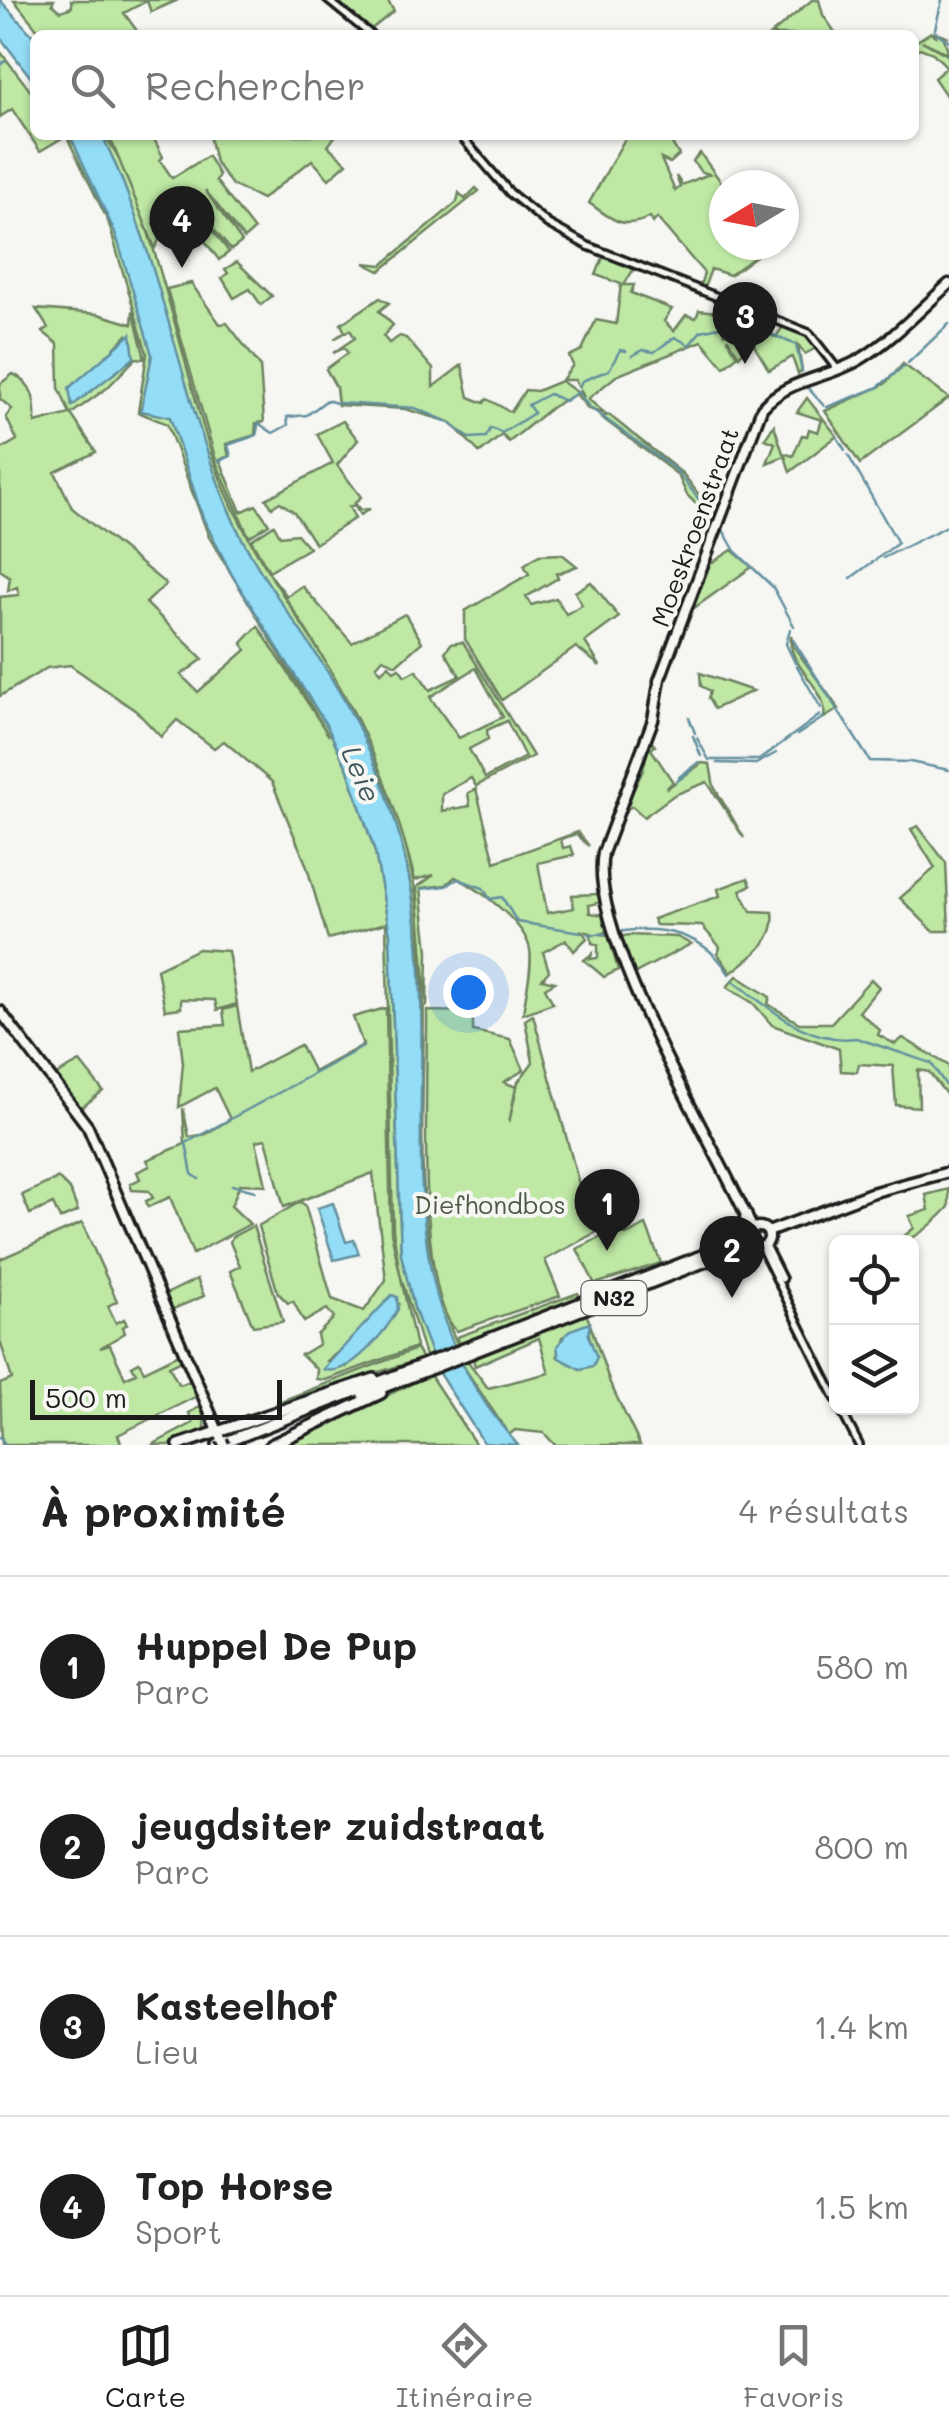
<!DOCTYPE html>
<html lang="fr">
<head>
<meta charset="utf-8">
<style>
	:root { --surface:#fff; --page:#f2f2f2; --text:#222; --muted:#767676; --line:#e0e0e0; --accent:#1c1c1c }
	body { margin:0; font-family:Mali,sans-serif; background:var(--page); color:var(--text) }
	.controls { position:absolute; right:30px; bottom:30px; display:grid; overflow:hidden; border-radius:15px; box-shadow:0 2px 8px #0004 }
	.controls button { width:90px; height:90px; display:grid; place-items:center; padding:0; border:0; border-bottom:2px solid var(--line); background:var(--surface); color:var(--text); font:50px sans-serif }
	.compass { position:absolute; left:709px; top:170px; width:90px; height:90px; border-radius:50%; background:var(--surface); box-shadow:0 2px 8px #0004; rotate:260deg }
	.scale { position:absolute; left:30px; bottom:25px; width:252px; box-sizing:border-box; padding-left:10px; border:5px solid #1c1c1c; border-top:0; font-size:28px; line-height:35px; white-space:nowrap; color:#1c1c1c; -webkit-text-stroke:8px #f6f6f2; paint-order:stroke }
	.you { position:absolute; left:468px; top:992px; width:35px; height:35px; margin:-25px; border:8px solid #fff; border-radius:50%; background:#1a73e8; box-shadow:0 0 0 15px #1a73e833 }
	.badge { display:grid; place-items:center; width:65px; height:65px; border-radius:50%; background:var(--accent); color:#fff; font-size:32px; font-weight:700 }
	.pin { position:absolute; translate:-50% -82px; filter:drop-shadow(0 2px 5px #0008) }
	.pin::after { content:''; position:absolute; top:52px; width:35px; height:30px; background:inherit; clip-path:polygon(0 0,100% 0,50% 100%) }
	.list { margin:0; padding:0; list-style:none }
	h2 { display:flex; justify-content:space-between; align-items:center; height:130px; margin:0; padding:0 40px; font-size:42px }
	h2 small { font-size:32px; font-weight:400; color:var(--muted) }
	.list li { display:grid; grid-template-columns:65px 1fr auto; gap:30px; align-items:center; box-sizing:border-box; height:180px; padding:0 40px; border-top:2px solid var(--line) }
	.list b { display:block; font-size:38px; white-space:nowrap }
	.list p { margin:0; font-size:32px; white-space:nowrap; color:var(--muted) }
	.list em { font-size:32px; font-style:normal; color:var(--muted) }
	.icon { flex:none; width:55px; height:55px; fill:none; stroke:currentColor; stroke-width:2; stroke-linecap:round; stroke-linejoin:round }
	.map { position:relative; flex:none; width:949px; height:1445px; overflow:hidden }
	.search { position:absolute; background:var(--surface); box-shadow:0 2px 8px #0004; left:30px; right:30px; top:30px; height:110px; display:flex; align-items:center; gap:25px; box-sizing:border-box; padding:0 35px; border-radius:15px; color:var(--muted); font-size:38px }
	.sheet { height:850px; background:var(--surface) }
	nav { display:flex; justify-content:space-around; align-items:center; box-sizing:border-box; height:140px; border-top:2px solid var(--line); background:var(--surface); font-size:28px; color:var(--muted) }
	nav a { display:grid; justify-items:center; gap:5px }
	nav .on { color:var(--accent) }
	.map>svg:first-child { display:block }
</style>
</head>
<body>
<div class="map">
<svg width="949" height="1445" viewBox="0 0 949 1445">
	<rect width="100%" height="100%" fill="#f6f6f2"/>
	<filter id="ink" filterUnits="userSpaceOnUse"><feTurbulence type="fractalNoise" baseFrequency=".01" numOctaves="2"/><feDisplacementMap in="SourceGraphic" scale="20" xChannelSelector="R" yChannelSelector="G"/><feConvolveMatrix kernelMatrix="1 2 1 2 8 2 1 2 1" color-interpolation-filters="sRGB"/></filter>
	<g filter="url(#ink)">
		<g fill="#bee8a4" stroke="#6d8260" stroke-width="2.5" fill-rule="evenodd">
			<polygon points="14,0 54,0 52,4 61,11 72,7 71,0 178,0 151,12 147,1 124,13 140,35 42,35"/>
			<polygon points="334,0 387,0 394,11 369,31"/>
			<polygon points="812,0 819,0 823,15 837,35 770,35"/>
			<polygon points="931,32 936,36 935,32 949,37 943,35 949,54 922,41 949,56 949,100 934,78 947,67 933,53 920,48 914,51 914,43"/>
			<polygon points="0,51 35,97 35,135 62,138 40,151 12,109 0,117"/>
			<path d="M66,135C88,149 153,328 152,357C152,374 144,394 141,410L170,417L203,518L232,575L327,726L348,770L375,852L390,934L401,1254L415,1311L432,1354L425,1356L400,1274L393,1230L386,923L328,939L306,864L272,782L224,741L214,748L177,720L161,737L136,711L70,665L47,668L0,696V597L19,595L17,587L8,591L10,577L0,570V450L17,440L6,417L12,409L0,399V384L13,374C34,383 36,403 35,423L70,414L59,388L58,344L43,332L48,328L36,309L98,314L132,324L133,310L145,359L136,358L107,388L71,414L96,452L55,472L72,508L166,584L146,603L203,659L181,675L198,692L246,650L242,643L258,626L329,736L209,537L167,424L138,412L147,354L108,221ZM127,335L133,358L71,406L100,363Z"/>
			<path d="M102,135C143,168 191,398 214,461C242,542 292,606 336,678C374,743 402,816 415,890C441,1040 394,1204 458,1346L453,1347C391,1204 440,1042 412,892C398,815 370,740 329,674C297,623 257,575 233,520C178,395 162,258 102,135Z"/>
			<polygon points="109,135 152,135 163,157 160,160 172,178 208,156 219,175 216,181 254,230 244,239 205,190 242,242 231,250 191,202 229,252 219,260 181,209 189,201 154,223 161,236 155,248"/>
			<polygon points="209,135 336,135 328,146 347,163 329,179 312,160 262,199 232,185 215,162"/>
			<path d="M627,135H667L679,155L670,163L661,159L675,191L680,187L676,176L682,185L709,174L700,171L693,161L700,153L724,186V245H771L730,275L711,269L704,288L700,286L704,273L657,218L653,223L650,217C622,231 612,219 589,203Z"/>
			<polygon points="476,188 479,191 380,271 364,263 382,265 457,202 459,193 465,199"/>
			<polygon points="604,255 635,267 624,285 634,285 631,293 672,309 664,321 674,331 686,315 696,318 699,310 718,312 725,335 722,327 739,325 776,337 784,325 807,334 818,347 805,354 798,345 802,371 798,374 792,357 769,370 749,337 741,340 745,349 739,356 727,338 737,356 724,367 702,341 616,376 588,399 606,414 588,409 576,394 552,407 509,442 502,435 480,453 450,422 405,409 338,405 336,387 326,369 348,353 344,348 333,353 355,338 350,330 334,339 345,332 341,324 380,298 389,303 379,311 393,325 383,336 389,343 400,336 406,338 433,369 433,387 462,365 469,397 484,403 487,399 511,412 525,390 537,391 561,381 584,397 575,380 562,380 573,365 569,356 582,350 596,320 616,324 621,284 596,275"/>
			<polygon points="237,262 272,296 261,305 250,289 234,298 222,278 228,273 225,269"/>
			<polygon points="191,283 220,324 227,323 260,366 264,422 256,423 255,435 226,444 229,456 220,460 241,512 256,505 269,524 249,537 217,464 167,289"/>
			<polygon points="903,364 949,398 860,464 825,411 885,384"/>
			<polygon points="807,398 837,436 790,472 785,456 767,463 775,443 765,439 774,425 783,453 793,456 802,435 807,436 809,429 818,432 822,420 797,412"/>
			<polygon points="609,415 683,474 716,517 714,522 687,495 678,475 601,417"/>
			<polygon points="343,421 358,440 337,465 361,497 355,503 360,510 370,509 360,515 354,505 349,507 355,518 315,544 294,512 280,502 272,507 266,499 333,463 317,434"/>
			<polygon points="274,525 280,536 297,534 309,548 269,571 251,540"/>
			<polygon points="732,550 752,567 687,613 704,568"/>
			<polygon points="562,554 577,566 556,574 558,578 526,597 531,605 556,598 566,614 582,605 575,592 591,582 619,617 585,642 600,666 576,647 502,700 465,639 465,611 529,574 524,565 539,555"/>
			<path d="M272,577L287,596L302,586L352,643L405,614L422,642L396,665L383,658L376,666L381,672L389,665L394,671L399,668L405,676L416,670L430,690L460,676L445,652L451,644L463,642L533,756L476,786L471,778L442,794V811L470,806L468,793L476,789L495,862L578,832L589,846L576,834L561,839L563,848L571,846L574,855L538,863L547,913L574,908L572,895L601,894L602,902L589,905L590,913L604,915L607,932L601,934L608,935L618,970L604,977L584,960L592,954L590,959L598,958V945L592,943L591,933L582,931L587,938L574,951L566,940L543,952L549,971L542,979L555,982L545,988L553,1003L523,1014C525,995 533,968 530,950C526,923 477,887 455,877L446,885L421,888L428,951L427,1007L417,887L434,875L415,880C383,752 343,686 272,577ZM476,668L503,717L459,738L430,697ZM507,721L525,757L485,778L469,749L488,739L487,730Z"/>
			<path d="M791,635L794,647L839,709L824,718C830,688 785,666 791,635Z"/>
			<polygon points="700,673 753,691 714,709 708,698 710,691 701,686"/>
			<polygon points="650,740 655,746 651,749 673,782 666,789 702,763 710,764 714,787 744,838 707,782 674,795 644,817 632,806 622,813 643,770"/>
			<polygon points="918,826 946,863 949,931 933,931 900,898 935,868 911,829"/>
			<path d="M748,878L751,885L740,890L751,911L773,912C777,942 751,956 731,973L718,954L720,947L702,926L656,925L653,919L720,896L718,889Z"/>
			<polygon points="629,935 677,937 691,944 635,973 619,937"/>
			<polygon points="198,949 228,951 237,1004 217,1010 215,1000 181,999 181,1008 165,1010 157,969"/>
			<polygon points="737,976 770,997 768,1004 799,1023 831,1023 871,979 879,987 859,1012 880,1030 878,1035 895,1044 903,1038 949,1066 949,1098 929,1072 918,1070 919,1107 896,1105 893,1066 859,1064 857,1072 841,1071 839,1049 772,1025 753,1003 727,987"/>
			<path d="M237,1006L248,1072L300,1045L314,1072L363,1045L353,1017L386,1008L391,1232L416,1347L326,1380L316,1379L317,1370L301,1355L319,1344L317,1335L334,1318L327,1309L304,1322L293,1301L288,1303L278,1293L258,1226L300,1202L305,1205L332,1299L364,1311L386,1280L373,1173L284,1207L266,1139L256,1141L266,1185L240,1184L231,1206L250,1224L193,1254L170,1197L148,1207L146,1201L153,1198L149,1191L132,1190L130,1184L140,1179L137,1172L150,1166L147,1160L185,1144L183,1108L189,1137L206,1134L230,1119L215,1088L179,1107L183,1063L179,1028L225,1025L223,1010ZM399,1303L393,1317L346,1367L327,1361Z"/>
			<path d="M427,1011L473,1012V1031L510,1039L524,1070L504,1082L516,1087L509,1123L518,1082L533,1062L525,1020L533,1015L587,1213L593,1212L602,1229L545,1260L560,1296L457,1331C415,1294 428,1072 427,1011Z"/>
			<polygon points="80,1062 103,1091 81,1108 56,1075"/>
			<polygon points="58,1178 70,1190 78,1211 60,1219 53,1204 30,1214 22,1195"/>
			<path d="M949,1189V1207C937,1220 915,1242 897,1242L914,1228L909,1216L929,1210L926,1195Z"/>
			<polygon points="82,1223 117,1301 108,1306 116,1323 124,1319 127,1324 123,1327 125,1333 100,1348 110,1345 125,1378 136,1373 132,1366 139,1362 144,1371 179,1354 182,1360 169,1366 179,1385 190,1381 197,1396 118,1435 122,1445 2,1445 0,1384 12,1379 0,1341 0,1259"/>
			<polygon points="646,1225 661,1263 595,1284 577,1249 619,1228 626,1235"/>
			<polygon points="253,1226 283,1321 281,1322 253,1326 230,1271 240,1266 230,1242 232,1237"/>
			<polygon points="197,1279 204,1296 171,1310 164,1295"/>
			<polygon points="578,1293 580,1298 460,1345 457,1337"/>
			<polygon points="586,1314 590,1323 562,1337 557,1356 580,1369 589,1367 594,1352 588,1332 591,1327 610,1383 640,1445 555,1445 544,1433 515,1430 509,1435 461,1363 467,1360 488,1388 549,1373 539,1338 475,1366 473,1359"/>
			<polygon points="416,1349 422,1359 276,1403"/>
			<polygon points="430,1375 476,1445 282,1445"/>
			<polygon points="201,1406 206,1431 169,1445 152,1445 193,1423 189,1413"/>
		</g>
		<g fill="#94ddf6" stroke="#64909f" stroke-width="2.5">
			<polygon points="0,0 35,38 35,83 0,37"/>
			<path d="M70,135H102C160,254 178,385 228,508C252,569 296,620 330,676C378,753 408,842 417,932C436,1117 379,1292 518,1445L484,1443L438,1372L415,1311L401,1254L390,934L375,852L348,770L327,726L232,575L203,518L170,417L141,411L152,355L116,235Z"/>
			<polygon points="131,334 134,358 72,406 69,388"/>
			<polygon points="333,1203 346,1242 354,1240 359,1254 334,1260 317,1208"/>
			<path d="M392,1295L397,1297L398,1309C387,1330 349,1379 323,1369Z"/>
			<polygon points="590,1323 588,1335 597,1357 593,1366 580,1369 559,1358 557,1346 570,1330"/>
		</g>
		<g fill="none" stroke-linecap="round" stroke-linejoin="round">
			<g stroke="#64909f" stroke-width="2.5">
				<polyline points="935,29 942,0"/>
				<polyline points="935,32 949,41"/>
				<polyline points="0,65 5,61"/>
				<polyline points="723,326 764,331 796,345 802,371"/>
				<polyline points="632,356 643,350 654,352 675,337 689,345 701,331 719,327"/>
				<polyline points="908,363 949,324"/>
				<polyline points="579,387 582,381 609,370 620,350 626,351"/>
				<polyline points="808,388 824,406"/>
				<polyline points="339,403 415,408 446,421"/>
				<polyline points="827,407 877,388 904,366"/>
				<polyline points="450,423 469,438 486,437 491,428 502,433 534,413 528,405 549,394 565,401 578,392 589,407 677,471 713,518"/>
				<polyline points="837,437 845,450"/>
				<polyline points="848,455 898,543 851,578"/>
				<polyline points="219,461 231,456 228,445 257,435 258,423 273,433 288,425 287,417 307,415 327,400 336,403"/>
				<polyline points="722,528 735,551 773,587 794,626"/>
				<polyline points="883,558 949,525"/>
				<polyline points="790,629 786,644 795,663"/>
				<polyline points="793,640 870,761 910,762 949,770"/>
				<polyline points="797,666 821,708"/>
				<polyline points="689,718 695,733"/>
				<polyline points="797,735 824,717"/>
				<polyline points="693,736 701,756"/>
				<polyline points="697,738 709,760 759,760 820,715"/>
				<polyline points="717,763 756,764 776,753"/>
				<polyline points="679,777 699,762"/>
				<polyline points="676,782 692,769"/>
				<polyline points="421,889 446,886 458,879 483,888 490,899 502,897 517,922 581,932"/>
				<path d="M617,932C661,925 705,933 729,974"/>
				<polyline points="589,934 607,934"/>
				<path d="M732,980C769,1007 805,1044 856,1038L931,1063L949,1090"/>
				<polyline points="199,1179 192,1174 186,1143 363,1047"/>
				<polyline points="232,1185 255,1191"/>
				<polyline points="0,1437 5,1445"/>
			</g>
			<g stroke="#1c1c1c" stroke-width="12">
				<g id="minor">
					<polyline points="328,0 371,35"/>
					<polyline points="460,135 510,193 548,224 588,246 809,333 838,370"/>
					<polyline points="765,1245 782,1279"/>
					<polyline points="761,1247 836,1399"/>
					<polyline points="840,1408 859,1445"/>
				</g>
			</g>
			<g stroke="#1c1c1c" stroke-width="15">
				<g id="major">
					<path d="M660,678L653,720L603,853C587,935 716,1146 753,1230"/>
					<path d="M659,681L762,408C787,379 826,379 859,360C891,341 921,309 949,284"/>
					<polyline points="0,1011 88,1127 220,1436"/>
					<circle cx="759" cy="1237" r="10"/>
					<polyline points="768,1232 871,1193 949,1172"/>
				</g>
			</g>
			<g stroke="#1c1c1c" stroke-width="16">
				<g id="highway">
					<polyline points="735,1241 745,1229 746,1215"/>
					<polyline points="363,1395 752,1243"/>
					<polyline points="179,1445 374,1379"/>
					<polyline points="218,1445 750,1237"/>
					<polyline points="271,1445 381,1393"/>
				</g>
			</g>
			<use href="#minor" stroke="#f6f6f2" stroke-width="5"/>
			<use href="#major" stroke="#f6f6f2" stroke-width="8"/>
			<use href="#highway" stroke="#f6f6f2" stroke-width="9"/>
			<g stroke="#1c1c1c" stroke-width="15" stroke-linecap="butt">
				<polyline id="major-bridge" points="222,1440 224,1445"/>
			</g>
			<use href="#major-bridge" stroke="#f6f6f2" stroke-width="8"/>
		</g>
	</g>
	<g text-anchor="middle" stroke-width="8" stroke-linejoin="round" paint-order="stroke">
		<rect fill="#f6f6f2" stroke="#5d5d5c" stroke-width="2.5" x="581.5" y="1281" width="65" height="34" rx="8"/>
		<g font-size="22" font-weight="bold" fill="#1c1c1c">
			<text x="614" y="1306">N32</text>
		</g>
		<g font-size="25" fill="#1c1c1c" stroke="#f6f6f2">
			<text transform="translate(695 527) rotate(-70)" y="9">Moeskroenstraat</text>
		</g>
		<g font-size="25" fill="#4d5945" stroke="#f6f6f2">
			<text x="490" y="1214">Diefhondbos</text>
		</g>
		<g font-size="28" font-style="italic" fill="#40565d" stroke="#f6f6f2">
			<text transform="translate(361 774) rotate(67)" y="10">Leie</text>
		</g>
	</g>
</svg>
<div class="controls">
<button><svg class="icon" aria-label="locate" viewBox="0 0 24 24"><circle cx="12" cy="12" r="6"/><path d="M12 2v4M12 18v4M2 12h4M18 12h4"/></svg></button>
<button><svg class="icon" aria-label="layers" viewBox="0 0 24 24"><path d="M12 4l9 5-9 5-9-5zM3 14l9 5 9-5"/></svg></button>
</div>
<svg class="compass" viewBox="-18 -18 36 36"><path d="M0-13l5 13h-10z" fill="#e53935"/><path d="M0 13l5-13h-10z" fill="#767676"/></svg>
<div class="scale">500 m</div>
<div class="you"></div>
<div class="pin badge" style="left:607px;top:1251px">1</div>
<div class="pin badge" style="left:732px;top:1298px">2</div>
<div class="pin badge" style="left:745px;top:364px">3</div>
<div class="pin badge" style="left:182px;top:268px">4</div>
<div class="search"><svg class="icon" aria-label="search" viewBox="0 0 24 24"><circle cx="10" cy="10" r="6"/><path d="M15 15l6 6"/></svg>Rechercher</div>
</div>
<section class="sheet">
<h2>À proximité<small>4 résultats</small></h2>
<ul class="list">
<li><span class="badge">1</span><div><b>Huppel De Pup</b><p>Parc</p></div><em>580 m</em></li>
<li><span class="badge">2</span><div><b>jeugdsiter zuidstraat</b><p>Parc</p></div><em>800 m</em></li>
<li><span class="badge">3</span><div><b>Kasteelhof</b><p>Lieu</p></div><em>1.4 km</em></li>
<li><span class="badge">4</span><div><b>Top Horse</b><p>Sport</p></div><em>1.5 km</em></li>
</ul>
</section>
<nav>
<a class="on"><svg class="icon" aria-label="map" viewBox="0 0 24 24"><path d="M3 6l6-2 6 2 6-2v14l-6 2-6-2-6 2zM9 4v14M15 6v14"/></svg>Carte</a>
<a><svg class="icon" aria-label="directions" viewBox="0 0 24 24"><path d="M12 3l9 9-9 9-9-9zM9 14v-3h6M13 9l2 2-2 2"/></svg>Itinéraire</a>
<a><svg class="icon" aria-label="saved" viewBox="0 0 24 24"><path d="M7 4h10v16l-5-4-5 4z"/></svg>Favoris</a>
</nav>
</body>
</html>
